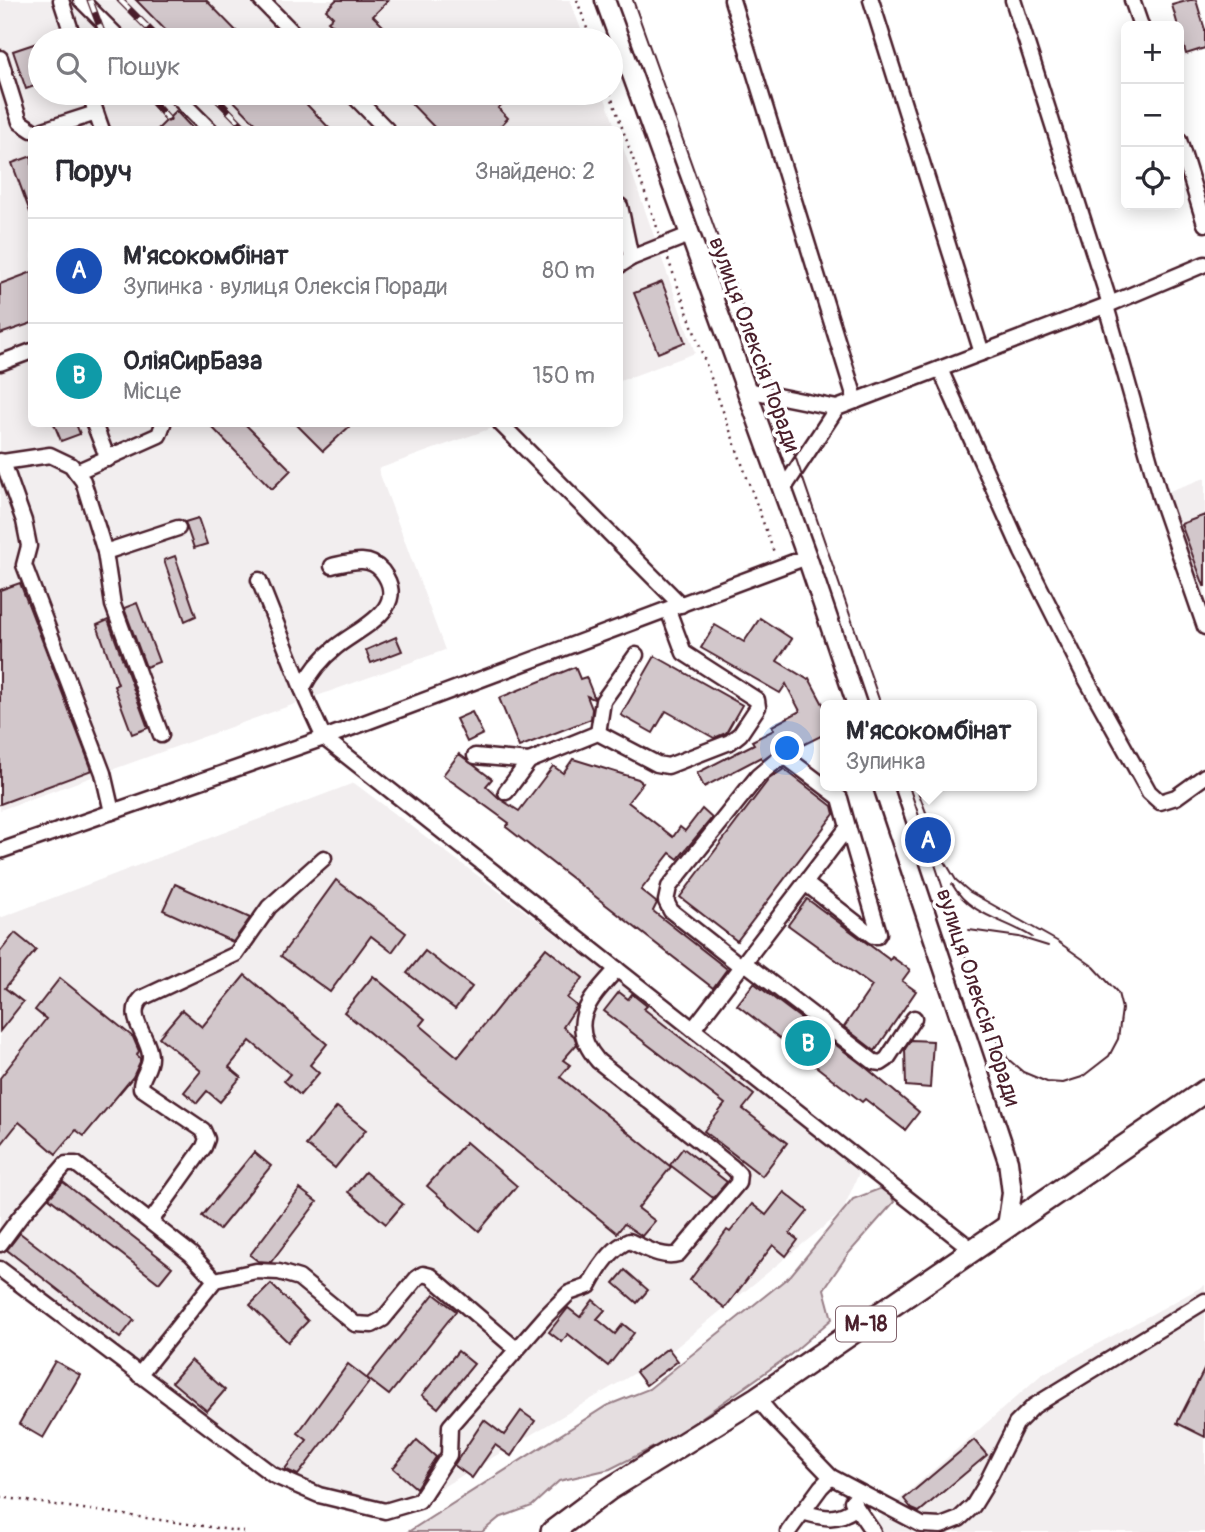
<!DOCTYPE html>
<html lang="uk">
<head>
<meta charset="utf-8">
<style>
	:root { --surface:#fff; --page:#f2f2f3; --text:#2b2b33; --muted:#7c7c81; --line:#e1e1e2; --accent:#7c3aed }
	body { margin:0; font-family:Pangolin,sans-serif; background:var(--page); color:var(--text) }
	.controls { position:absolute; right:21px; top:21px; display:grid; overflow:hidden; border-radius:10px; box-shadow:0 4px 18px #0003 }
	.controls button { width:63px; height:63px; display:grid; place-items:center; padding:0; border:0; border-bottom:2px solid var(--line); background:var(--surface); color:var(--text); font:35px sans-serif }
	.you { position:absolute; left:788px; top:749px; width:24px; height:24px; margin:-18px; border:5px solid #fff; border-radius:50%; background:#1a73e8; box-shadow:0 0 0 10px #1a73e833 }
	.badge { display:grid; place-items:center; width:46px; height:46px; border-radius:50%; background:var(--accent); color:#fff; font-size:23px; font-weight:700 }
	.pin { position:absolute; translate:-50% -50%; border:4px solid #fff; box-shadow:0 2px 7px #0006 }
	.popup { position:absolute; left:820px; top:700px; width:217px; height:91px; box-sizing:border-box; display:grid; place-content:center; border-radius:10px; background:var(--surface); filter:drop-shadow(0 2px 5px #0005); font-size:23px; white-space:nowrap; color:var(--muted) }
	.popup b { font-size:26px; color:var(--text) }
	.popup::after { content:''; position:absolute; left:50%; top:100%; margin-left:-14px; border:14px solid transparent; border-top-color:var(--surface) }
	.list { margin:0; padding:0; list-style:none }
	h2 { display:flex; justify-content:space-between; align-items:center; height:91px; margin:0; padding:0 28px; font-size:30px }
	h2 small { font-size:23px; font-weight:400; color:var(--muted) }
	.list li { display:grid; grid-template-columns:46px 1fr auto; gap:21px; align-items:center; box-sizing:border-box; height:105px; padding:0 28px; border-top:2px solid var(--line) }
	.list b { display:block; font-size:26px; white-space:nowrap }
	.list p { margin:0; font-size:23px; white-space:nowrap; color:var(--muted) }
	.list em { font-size:23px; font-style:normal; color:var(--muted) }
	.icon { flex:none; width:38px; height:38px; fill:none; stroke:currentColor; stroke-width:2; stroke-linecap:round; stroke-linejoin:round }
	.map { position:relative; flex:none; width:1205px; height:1532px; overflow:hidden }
	.search { position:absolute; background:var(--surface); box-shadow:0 4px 18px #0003; left:28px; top:28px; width:595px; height:77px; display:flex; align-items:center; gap:18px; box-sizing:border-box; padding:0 24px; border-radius:38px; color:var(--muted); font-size:26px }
	.panel { position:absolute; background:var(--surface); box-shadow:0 4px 18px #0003; left:28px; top:126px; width:595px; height:301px; border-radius:10px }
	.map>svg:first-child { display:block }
</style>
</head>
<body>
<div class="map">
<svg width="1205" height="1532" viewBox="0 0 1205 1532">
	<rect width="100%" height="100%" fill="#fff"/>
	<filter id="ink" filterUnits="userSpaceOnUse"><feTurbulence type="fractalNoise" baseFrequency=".0143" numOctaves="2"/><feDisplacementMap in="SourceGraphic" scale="14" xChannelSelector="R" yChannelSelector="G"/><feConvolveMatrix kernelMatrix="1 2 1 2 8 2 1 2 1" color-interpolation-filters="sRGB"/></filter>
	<g filter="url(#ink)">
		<g fill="#f2eeef">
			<polygon points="0,0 570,0 585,40 40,40 40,93 603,93 616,129 32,130 32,424 503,424 378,469 445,650 0,810"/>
			<polygon points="620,139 695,353 620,381"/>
			<polygon points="1205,478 1205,599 1202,600 1164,493"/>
			<polygon points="354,783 863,1164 842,1212 669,1353 419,1501 385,1511 273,1475 0,1269 0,918"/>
			<polygon points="1205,1285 1205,1532 863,1532 1041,1375"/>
		</g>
		<polygon fill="#e5dee0" stroke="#987e86" stroke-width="2" points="887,1186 894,1202 848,1254 824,1289 832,1319 790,1355 674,1437 610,1469 559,1481 532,1506 499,1518 482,1532 408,1532 606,1406 649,1389 791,1275 853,1199"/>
		<g fill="#d2c7cb" stroke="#4a1f2b" stroke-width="2">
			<polygon points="136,0 206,0 245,40 175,40"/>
			<polygon points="336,0 389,0 373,16 397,40 350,40 328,21 333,17 326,10"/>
			<polygon points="1190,0 1196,0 1205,30 1205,48 1186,54 1172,5"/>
			<polygon points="40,42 40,84 26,89 13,51"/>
			<polygon points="226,93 296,93 331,130 262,130"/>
			<polygon points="401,93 448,93 459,104 471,93 514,93 498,108 508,118 497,130 437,130"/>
			<polygon points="176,111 194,130 157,130"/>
			<polygon points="32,156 32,211 30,212 12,163"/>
			<polygon points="32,272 32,323 0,334 0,284"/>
			<polygon points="662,282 685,342 658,353 634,293"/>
			<polygon points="54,424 76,424 80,434 61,441"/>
			<polygon points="209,424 245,424 291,470 272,489"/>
			<polygon points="296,424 352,424 323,451"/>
			<polygon points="1205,515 1205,586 1204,586 1181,524"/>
			<polygon points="198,518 207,544 194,548 185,522"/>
			<polygon points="175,556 196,616 185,621 164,560"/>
			<polygon points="20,583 92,770 0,804 0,590"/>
			<polygon points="137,603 159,662 146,667 124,608"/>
			<polygon points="760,618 792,639 777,661 807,679 809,678 825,708 825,734 793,750 784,749 773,752 762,760 761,757 704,787 697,773 754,744 752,741 774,730 772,726 800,711 786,684 780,693 701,648 715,625 744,642"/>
			<polygon points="108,620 148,728 132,734 114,686 118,684 97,625"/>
			<polygon points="396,637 402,651 371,663 366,650"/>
			<polygon points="655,656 742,705 726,733 714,738 666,711 653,733 621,715"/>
			<polygon points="575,667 580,679 586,677 594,697 594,699 587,696 592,709 591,719 519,747 499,698"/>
			<polygon points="472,712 483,734 467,742 456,719"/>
			<polygon points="459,754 492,779 486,786 500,799 519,811 553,766 563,773 573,759 638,779 643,783 628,802 673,837 680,827 685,831 702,809 712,818 678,859 670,853 641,890 657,903 653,911 727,969 713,988 506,827 509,823 443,775"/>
			<polygon points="784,769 832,806 834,814 737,941 680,897 769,779"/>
			<polygon points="336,880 406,933 392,952 371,936 330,992 281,956"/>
			<polygon points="175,884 250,918 233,942 163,910"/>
			<polygon points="807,899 890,960 892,957 910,970 902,981 916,991 875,1051 844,1027 872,986 788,925"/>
			<polygon points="15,933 36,950 5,988 23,1002 0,1031 0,952"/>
			<polygon points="546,948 583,978 567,998 577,1006 563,1027 574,1036 577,1044 563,1060 570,1065 560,1077 671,1167 638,1208 655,1221 642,1236 624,1224 617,1233 344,1012 373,976 425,1019 420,1025 458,1057"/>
			<polygon points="425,951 472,987 455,1009 407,973"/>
			<polygon points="245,975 327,1044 310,1065 319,1073 300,1095 284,1081 290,1074 250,1041 229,1067 241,1077 220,1102 207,1091 197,1103 184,1092 201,1071 159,1037 182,1010 202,1027"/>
			<polygon points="60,978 133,1037 139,1051 137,1055 140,1058 140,1062 133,1077 84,1136 76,1130 56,1154 19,1122 0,1146 0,1078 46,1019 35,1010"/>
			<polygon points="754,983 864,1066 919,1112 905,1130 865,1099 862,1102 737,1005"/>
			<polygon points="619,992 628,999 632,994 647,1006 644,1009 754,1095 743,1109 787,1143 762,1176 704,1131 725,1104 604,1011"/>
			<polygon points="911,1040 933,1041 930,1088 906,1086 905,1049"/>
			<polygon points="337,1107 366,1130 335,1168 306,1145"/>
			<polygon points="466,1142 517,1186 479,1231 427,1186"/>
			<polygon points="683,1148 727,1182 713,1198 670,1165"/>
			<polygon points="254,1152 271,1166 219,1230 202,1216"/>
			<polygon points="365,1172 403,1204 386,1224 348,1192"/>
			<polygon points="63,1182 172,1267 159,1283 49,1198"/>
			<polygon points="300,1189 317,1202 271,1262 258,1261 250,1255"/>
			<polygon points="784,1192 808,1211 790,1234 798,1240 786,1256 773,1245 725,1308 690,1280 727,1230 730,1232 752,1204 766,1215"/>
			<polygon points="20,1233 134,1320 120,1338 7,1250"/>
			<polygon points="625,1270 648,1290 637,1303 614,1283"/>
			<polygon points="271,1284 308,1321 288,1342 250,1305"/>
			<polygon points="434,1294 456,1311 389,1395 367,1378"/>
			<polygon points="593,1300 605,1310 597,1319 615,1334 623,1324 634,1333 608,1366 568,1334 562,1342 549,1332 568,1308 580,1317"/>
			<polygon points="668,1348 678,1361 646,1385 636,1372"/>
			<polygon points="458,1351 474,1364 438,1408 422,1395"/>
			<polygon points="191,1360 225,1390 207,1411 172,1382"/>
			<polygon points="55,1361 80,1375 43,1438 19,1424"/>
			<polygon points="348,1364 370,1381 298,1475 289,1471 285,1469 307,1440 298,1433"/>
			<polygon points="1205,1368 1205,1437 1177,1423"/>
			<polygon points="521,1411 535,1421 511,1456 495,1445 472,1478 454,1465 484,1420 504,1435"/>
			<polygon points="417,1440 436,1457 416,1488 393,1468"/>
			<polygon points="974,1440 987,1455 919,1512 912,1509 904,1499"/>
		</g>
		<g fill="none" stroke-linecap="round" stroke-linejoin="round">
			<g stroke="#4a1f2b" stroke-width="19">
				<g id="minor">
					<polyline points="61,0 74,40"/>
					<polyline points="81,0 121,40"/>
					<polyline points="261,0 300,40"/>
					<polyline points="732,0 856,401"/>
					<polyline points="871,0 982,353"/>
					<polyline points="1013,0 1110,304"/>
					<polyline points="1132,0 1141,26"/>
					<polyline points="0,58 20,122 32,130"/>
					<polyline points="90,93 96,113"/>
					<polyline points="173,93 210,130"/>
					<polyline points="351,93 387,130"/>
					<polyline points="43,130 96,113 102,130"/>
					<polyline points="1179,140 1205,224"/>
					<polyline points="620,206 631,258"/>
					<polyline points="620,265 631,258 689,235"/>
					<polyline points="1106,306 1160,497 1205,627"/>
					<polyline points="0,363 32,351"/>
					<polyline points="940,369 1022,552 1085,677 1149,792 1160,802 1176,797 1205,776"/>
					<polyline points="747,390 837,408"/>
					<polyline points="94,424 108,459"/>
					<polyline points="501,424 681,605"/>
					<polyline points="0,461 3,462 24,521 29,546 24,565 103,773 112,812"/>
					<polyline points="3,462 50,455 71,465 83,481 105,552 113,605 161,735"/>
					<polyline points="76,472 159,435 163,424"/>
					<polyline points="782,491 837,408 1110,304 1205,264"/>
					<polyline points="105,552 178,528"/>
					<polyline points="259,580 307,701 324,738 974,1251"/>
					<path d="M302,689C310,673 321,659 336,647C359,628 411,609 382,571C369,555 350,562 332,566"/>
					<polyline points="598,733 603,701 636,655"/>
					<polyline points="475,756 529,761"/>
					<polyline points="506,792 529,761 598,733 657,764 668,766 730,742 740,734 758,707 757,700 684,653 668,610"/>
					<polyline points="0,851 324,738 807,557"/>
					<polyline points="745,963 874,1062 881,1063 887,1059 914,1018"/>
					<polyline points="742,967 671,911 666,901 669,887 758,776 776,761 787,758 840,798 848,827"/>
					<polyline points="693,1029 848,827 879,933 877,936 873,936 805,883"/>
					<path d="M151,1221L204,1147L207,1139L203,1130L141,1088C140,1076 151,1069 150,1056C149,1036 124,1016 142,998L236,954L269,907L324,858"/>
					<polyline points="0,1244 20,1217 66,1164 76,1164 191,1254 215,1280"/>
					<path d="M0,1269L273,1475L319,1495L385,1511L419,1501L449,1455L450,1426L547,1315L569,1293L589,1286C598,1269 611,1248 629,1241C644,1247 662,1259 678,1254L738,1183L739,1174L732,1167L598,1061C565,1023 590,999 617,969"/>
					<polyline points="139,1375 215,1280 256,1271 279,1272 299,1278 355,1324 372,1325 383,1319 417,1278 423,1274 431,1276 516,1349"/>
					<polyline points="757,1398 773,1417 831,1477 922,1525 941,1526 959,1519 973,1506 984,1488 1016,1424 1034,1406 1205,1301"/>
					<polyline points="852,1501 873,1532"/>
					<path d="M802,1512C824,1518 836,1522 855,1508"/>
					<polyline points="788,1532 821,1487 831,1477"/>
				</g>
			</g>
			<g stroke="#4a1f2b" stroke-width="23">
				<g id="major">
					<polyline points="605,0 807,557 857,705"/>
					<polyline points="883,786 1008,1161 1012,1193 1007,1226"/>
				</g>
			</g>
			<g stroke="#4a1f2b" stroke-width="26">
				<polyline id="highway" points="552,1532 608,1490 757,1398 1205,1091"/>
			</g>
			<g stroke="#4a1f2b" stroke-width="2.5" stroke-dasharray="2 5" stroke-linecap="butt">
				<polyline points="577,0 591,40"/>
				<polyline points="610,93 659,233"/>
				<polyline points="668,259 775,555"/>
				<polyline points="0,1497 244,1532"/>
			</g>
			<use href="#minor" stroke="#fff" stroke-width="14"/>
			<use href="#major" stroke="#fff" stroke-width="18"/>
			<use href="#highway" stroke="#fff" stroke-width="21"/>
			<g stroke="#4a1f2b" stroke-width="2">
				<polyline points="633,0 774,395 881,705"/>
				<polyline points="909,786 976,988 995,1038 1008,1059 1023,1072 1047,1082 1063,1083 1082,1077 1109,1056 1118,1039 1122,1009 1118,993 1094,967 1057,941 970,892 956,880 944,860 916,786"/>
				<path d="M952,884C970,916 1004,919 1032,937"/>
				<polyline points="969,930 1019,937 1048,946"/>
			</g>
			<g stroke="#4a1f2b" stroke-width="7">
				<g id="rail">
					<polyline points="90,0 105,40"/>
					<polyline points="120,0 160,40"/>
					<polyline points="145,93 168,119"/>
					<polyline points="211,93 247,130"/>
				</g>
			</g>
			<use href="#rail" stroke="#fff" stroke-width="4.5" stroke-dasharray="13" stroke-linecap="butt"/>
		</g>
	</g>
	<g text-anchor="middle" stroke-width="7" stroke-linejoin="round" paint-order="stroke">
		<rect fill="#fff" stroke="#80626b" stroke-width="2" x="836" y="1306.5" width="60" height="35" rx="5"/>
		<g font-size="21" font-weight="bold" fill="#4a1f2b">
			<text x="866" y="1331">М-18</text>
		</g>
		<g font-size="23" fill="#4a1f2b" stroke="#fff">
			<text transform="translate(755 344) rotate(70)" y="8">вулиця Олексія Поради</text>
			<text transform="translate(979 997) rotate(72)" y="8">вулиця Олексія Поради</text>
		</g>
	</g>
</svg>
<div class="controls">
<button>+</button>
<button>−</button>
<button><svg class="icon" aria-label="locate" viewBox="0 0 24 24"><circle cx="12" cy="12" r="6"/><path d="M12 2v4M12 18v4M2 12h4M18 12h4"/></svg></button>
</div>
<div class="you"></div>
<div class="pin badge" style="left:928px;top:840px;background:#1a4fb4">A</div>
<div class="popup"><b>М'ясокомбінат</b>Зупинка</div>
<div class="pin badge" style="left:808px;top:1043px;background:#0f9aa8">B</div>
<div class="search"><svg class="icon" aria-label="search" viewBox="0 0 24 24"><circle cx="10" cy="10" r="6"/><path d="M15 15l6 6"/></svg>Пошук</div>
<section class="panel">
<h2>Поруч<small>Знайдено: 2</small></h2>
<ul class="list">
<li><span class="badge" style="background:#1a4fb4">A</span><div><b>М'ясокомбінат</b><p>Зупинка · вулиця Олексія Поради</p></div><em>80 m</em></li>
<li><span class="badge" style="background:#0f9aa8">B</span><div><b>ОліяСирБаза</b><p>Місце</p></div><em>150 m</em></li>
</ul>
</section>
</div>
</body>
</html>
